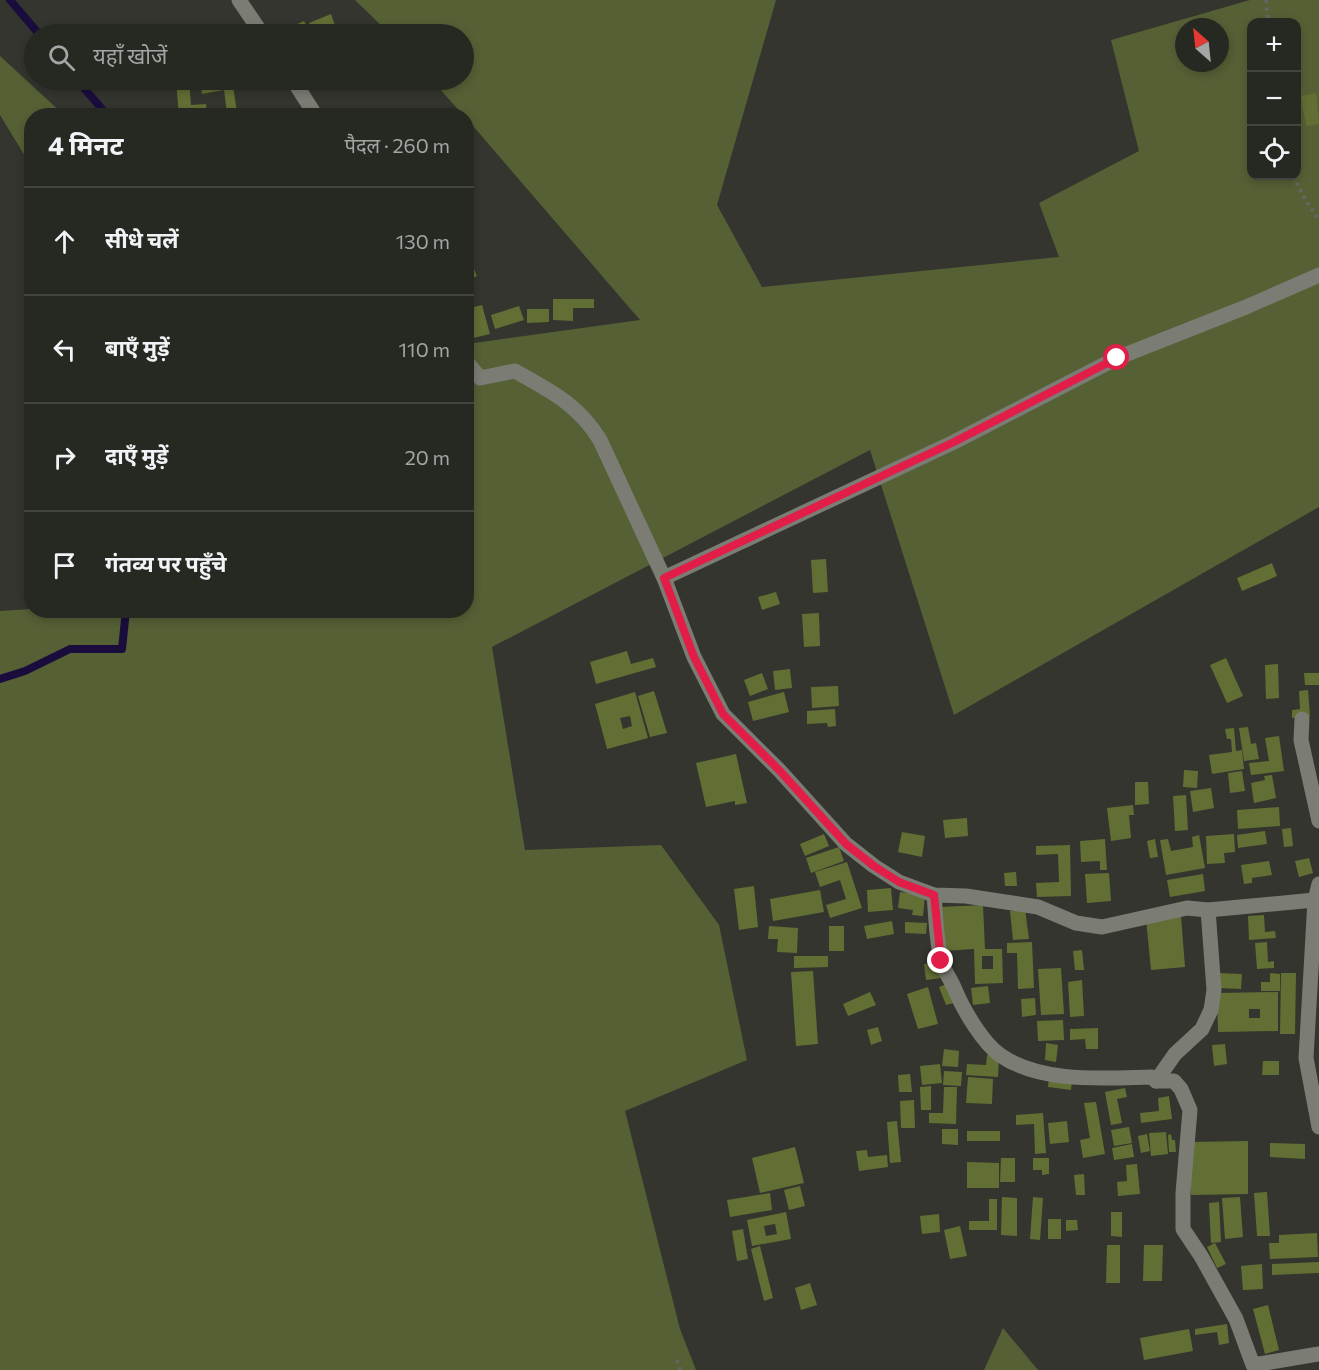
<!DOCTYPE html>
<html lang="hi">
<head>
<meta charset="utf-8">
<style>
	:root { --surface:#262822; --page:#32342f; --text:#f1f3f6; --muted:#a4a6a5; --line:#424440 }
	body { margin:0; font-family:Commissioner,"Noto Sans Devanagari",sans-serif; background:var(--page); color:var(--text) }
	.controls { position:absolute; right:18px; top:18px; display:grid; overflow:hidden; border-radius:12px; box-shadow:0 3px 9px #0003 }
	.controls button { width:54px; height:54px; display:grid; place-items:center; padding:0; border:0; border-bottom:2px solid var(--line); background:var(--surface); color:var(--text); font:30px sans-serif }
	.compass { position:absolute; left:1175px; top:18px; width:54px; height:54px; border-radius:50%; background:var(--surface); box-shadow:0 3px 9px #0003; rotate:333deg }
	.stop { position:absolute; width:18px; height:18px; margin:-14px; border:4px solid #e11d48; border-radius:50%; background:#fff }
	.stop.end { background:#e11d48; border-color:#fff; box-shadow:0 2px 6px #0008 }
	.list { margin:0; padding:0; list-style:none }
	h2 { display:flex; justify-content:space-between; align-items:center; height:78px; margin:0; padding:0 24px; font-size:26px }
	h2 small { font-size:20px; font-weight:400; color:var(--muted) }
	.list li { display:grid; grid-template-columns:39px 1fr auto; gap:18px; align-items:center; box-sizing:border-box; height:108px; padding:0 24px; border-top:2px solid var(--line) }
	.list b { display:block; font-size:22px; white-space:nowrap }
	.list em { font-size:20px; font-style:normal; color:var(--muted) }
	.icon { flex:none; width:33px; height:33px; fill:none; stroke:currentColor; stroke-width:2; stroke-linecap:round; stroke-linejoin:round }
	.map { position:relative; flex:none; width:1319px; height:1370px; overflow:hidden }
	.search { position:absolute; background:var(--surface); box-shadow:0 3px 9px #0003; left:24px; top:24px; width:450px; height:66px; display:flex; align-items:center; gap:15px; box-sizing:border-box; padding:0 21px; border-radius:33px; color:var(--muted); font-size:22px }
	.panel { position:absolute; background:var(--surface); box-shadow:0 3px 9px #0003; left:24px; top:108px; width:450px; height:510px; border-radius:24px }
	.map>svg:first-child { display:block }
</style>
</head>
<body>
<div class="map">
<svg width="1319" height="1370" viewBox="0 0 1319 1370">
	<rect width="100%" height="100%" fill="#33352e"/>
	<g fill="#566035" fill-rule="evenodd">
		<path d="M355,0H776L717,205L762,287L1059,257L1039,203L1139,151L1111,40L1250,0H1319V507L954,715L870,450L492,647L525,850L661,845L719,925L747,1060L625,1111L680,1329L696,1370H0V611L31,609L32,610H466L467,344L640,320L467,119L466,116L463,115L432,80H464V34H390ZM1252,22H1296V176H1252ZM1184,27H1220V63H1184Z"/>
		<polygon points="0,56 64,115 32,116 31,166 0,115"/>
		<polygon points="1003,1328 1038,1370 984,1370"/>
	</g>
	<g fill="none" stroke-linecap="round" stroke-linejoin="round">
		<g stroke="#1a0d3d" stroke-width="8">
			<polyline points="10,0 39,34"/>
			<polyline points="77,80 108,116"/>
			<polyline points="0,679 25,671 70,649 122,649 126,610"/>
		</g>
	</g>
	<g fill="#626f34" fill-rule="evenodd">
		<polygon points="331,14 338,34 313,34 309,23"/>
		<polygon points="304,21 311,34 276,34"/>
		<polygon points="176,80 189,80 191,105 206,104 207,116 179,116"/>
		<polygon points="200,80 232,80 237,112 227,113 224,90 202,94"/>
		<polygon points="397,80 413,80 415,85 401,90"/>
		<polygon points="1316,93 1319,124 1306,126 1301,96"/>
		<polygon points="466,251 477,276 466,281"/>
		<polygon points="553,299 594,299 594,308 573,308 573,321 553,320"/>
		<polygon points="482,305 490,334 473,338 466,309"/>
		<polygon points="519,306 524,320 495,329 491,315"/>
		<polygon points="527,309 549,309 549,322 527,323"/>
		<polygon points="826,559 828,592 813,593 811,560"/>
		<polygon points="1272,563 1277,576 1242,591 1237,578"/>
		<polygon points="776,592 780,604 762,610 758,597"/>
		<polygon points="819,613 820,646 804,647 802,614"/>
		<polygon points="627,651 631,664 653,658 656,667 596,684 590,662"/>
		<polygon points="1226,658 1243,696 1227,703 1210,665"/>
		<polygon points="1278,664 1279,698 1266,699 1265,665"/>
		<polygon points="790,669 792,688 775,690 773,671"/>
		<polygon points="762,673 768,689 750,696 744,680"/>
		<polygon points="1304,673 1319,673 1319,685 1305,685"/>
		<polygon points="838,686 839,706 812,708 811,687"/>
		<polygon points="1308,690 1310,717 1292,718 1292,710 1300,709 1299,691"/>
		<polygon points="654,691 667,733 650,737 638,696"/>
		<path d="M635,692L648,738L607,749L595,704ZM630,716L632,726L623,729L620,718Z"/>
		<polygon points="784,692 789,712 753,721 748,702"/>
		<polygon points="835,709 836,726 828,727 827,723 807,724 807,711"/>
		<polygon points="1248,727 1251,744 1256,743 1259,759 1244,761 1239,728"/>
		<polygon points="1234,728 1236,751 1242,750 1244,769 1212,774 1209,755 1232,752 1231,739 1227,739 1225,729"/>
		<polygon points="1279,736 1284,771 1251,775 1249,763 1269,761 1265,738"/>
		<polygon points="736,754 747,803 735,805 735,801 706,807 696,763"/>
		<polygon points="1184,770 1198,771 1197,788 1183,787"/>
		<polygon points="1242,771 1245,791 1230,793 1228,773"/>
		<polygon points="1272,775 1276,798 1254,803 1251,783 1265,780 1264,776"/>
		<polygon points="1135,782 1148,782 1149,804 1135,805"/>
		<polygon points="1211,788 1214,808 1193,812 1190,791"/>
		<polygon points="1186,795 1188,830 1175,831 1173,796"/>
		<polygon points="1133,805 1134,815 1129,815 1131,838 1111,841 1107,808"/>
		<polygon points="1279,807 1280,826 1238,829 1237,810"/>
		<polygon points="967,818 968,836 945,838 943,820"/>
		<polygon points="1291,828 1293,846 1284,847 1282,829"/>
		<polygon points="1265,831 1267,844 1238,848 1237,835"/>
		<polygon points="902,832 925,836 922,857 898,852"/>
		<polygon points="824,834 829,846 805,856 800,844"/>
		<polygon points="1234,834 1235,852 1224,853 1225,863 1207,864 1206,836"/>
		<polygon points="1199,835 1205,868 1166,875 1160,840 1168,839 1171,851 1193,847 1192,837"/>
		<polygon points="1105,839 1107,870 1100,870 1100,861 1081,862 1080,841"/>
		<polygon points="1155,839 1158,857 1150,858 1147,841"/>
		<polygon points="1070,845 1071,896 1037,897 1036,883 1059,882 1058,854 1036,855 1036,846"/>
		<polygon points="839,847 844,861 811,873 806,858"/>
		<polygon points="1309,858 1313,873 1299,877 1295,861"/>
		<polygon points="1269,861 1272,875 1252,878 1252,883 1244,884 1241,865"/>
		<polygon points="847,862 862,908 830,918 826,905 846,899 840,880 820,887 815,872"/>
		<polygon points="1016,872 1017,886 1005,886 1004,873"/>
		<polygon points="1109,873 1111,901 1087,903 1085,874"/>
		<polygon points="1203,874 1205,891 1170,897 1167,880"/>
		<polygon points="754,886 758,927 739,930 734,889"/>
		<polygon points="891,888 893,910 868,912 867,890"/>
		<polygon points="820,890 824,912 773,921 770,899"/>
		<polygon points="900,892 925,895 923,916 912,915 913,910 898,908"/>
		<path d="M983,905L985,949H1002L1003,983L975,984L974,949L943,951L941,907ZM982,956H993V969H982Z"/>
		<polygon points="1025,909 1029,939 1013,940 1010,911"/>
		<polygon points="1264,915 1265,932 1275,931 1276,938 1249,940 1248,916"/>
		<polygon points="1181,916 1185,967 1151,970 1146,919"/>
		<polygon points="892,921 894,934 867,939 864,926"/>
		<polygon points="905,922 927,923 926,934 905,933"/>
		<polygon points="769,926 798,928 797,953 777,952 778,939 768,939"/>
		<rect x="829" y="926" width="15" height="25"/>
		<polygon points="1032,942 1034,988 1018,989 1017,953 1007,953 1007,943"/>
		<polygon points="1267,942 1268,962 1274,961 1274,968 1257,969 1255,943"/>
		<polygon points="1082,950 1084,970 1075,970 1073,951"/>
		<polygon points="794,956 828,956 828,967 794,968"/>
		<polygon points="939,962 941,978 926,980 924,964"/>
		<polygon points="1061,968 1064,1014 1041,1015 1038,969"/>
		<polygon points="813,971 818,1044 796,1046 791,972"/>
		<polygon points="1218,973 1242,974 1241,989 1217,988"/>
		<polygon points="1270,973 1280,974 1280,991 1261,991 1261,982 1270,982"/>
		<polygon points="1281,973 1296,973 1295,1034 1280,1034"/>
		<polygon points="1082,980 1084,1016 1070,1017 1068,982"/>
		<polygon points="947,984 954,1003 946,1005 939,987"/>
		<polygon points="988,986 990,1003 973,1005 971,988"/>
		<polygon points="928,987 938,1024 918,1029 907,994"/>
		<polygon points="870,992 876,1005 848,1016 843,1004"/>
		<path d="M1278,992V1031L1218,1032L1217,993ZM1249,1009H1260V1018H1249Z"/>
		<polygon points="1035,998 1036,1015 1022,1017 1021,999"/>
		<polygon points="1063,1020 1064,1040 1038,1041 1037,1021"/>
		<polygon points="878,1027 882,1041 871,1045 867,1030"/>
		<polygon points="1098,1028 1098,1049 1086,1049 1085,1039 1070,1040 1070,1029"/>
		<polygon points="1046,1043 1058,1045 1056,1062 1045,1060"/>
		<polygon points="1225,1044 1227,1064 1214,1066 1212,1045"/>
		<polygon points="944,1049 959,1051 958,1067 942,1066"/>
		<polygon points="987,1055 999,1056 998,1077 966,1075 967,1064 986,1065"/>
		<polygon points="1263,1061 1279,1061 1279,1075 1262,1075"/>
		<polygon points="940,1064 942,1083 922,1085 920,1066"/>
		<polygon points="944,1071 962,1072 961,1086 943,1085"/>
		<polygon points="910,1074 912,1092 899,1092 898,1075"/>
		<polygon points="968,1077 993,1079 992,1104 966,1103"/>
		<polygon points="1049,1077 1072,1079 1071,1090 1048,1087"/>
		<polygon points="931,1086 931,1110 921,1110 920,1087"/>
		<polygon points="944,1087 957,1087 956,1124 929,1123 929,1113 943,1113"/>
		<polygon points="1125,1088 1127,1097 1117,1099 1122,1123 1111,1125 1105,1092"/>
		<polygon points="1169,1096 1172,1119 1141,1123 1140,1113 1159,1111 1158,1098"/>
		<polygon points="914,1100 915,1128 901,1128 900,1101"/>
		<polygon points="1096,1102 1105,1154 1083,1158 1080,1140 1090,1138 1084,1103"/>
		<polygon points="1043,1113 1046,1153 1035,1154 1034,1124 1016,1125 1016,1115"/>
		<polygon points="897,1121 901,1162 890,1163 887,1122"/>
		<polygon points="1067,1121 1069,1142 1050,1144 1048,1123"/>
		<polygon points="1129,1127 1132,1143 1114,1146 1111,1130"/>
		<polygon points="942,1129 958,1129 958,1145 942,1144"/>
		<rect x="967" y="1131" width="33" height="10"/>
		<polygon points="1166,1132 1168,1154 1151,1156 1149,1133"/>
		<polygon points="1147,1134 1150,1151 1141,1153 1138,1136"/>
		<polygon points="1171,1134 1172,1140 1175,1140 1176,1152 1169,1152 1168,1135"/>
		<polygon points="1248,1141 1248,1194 1191,1195 1190,1142"/>
		<polygon points="1270,1143 1305,1144 1305,1159 1270,1157"/>
		<polygon points="1132,1144 1134,1157 1114,1160 1112,1148"/>
		<polygon points="795,1147 804,1183 760,1193 752,1158"/>
		<polygon points="867,1150 868,1157 887,1155 888,1167 859,1171 856,1151"/>
		<polygon points="1001,1158 1015,1158 1015,1182 1000,1182"/>
		<polygon points="1033,1158 1049,1158 1049,1174 1042,1175 1042,1170 1033,1170"/>
		<polygon points="967,1162 999,1163 999,1188 967,1188"/>
		<polygon points="1137,1164 1140,1194 1118,1196 1117,1182 1127,1181 1126,1165"/>
		<polygon points="1084,1174 1085,1195 1076,1195 1074,1175"/>
		<polygon points="800,1186 805,1206 789,1210 784,1190"/>
		<polygon points="1267,1192 1270,1236 1257,1236 1254,1193"/>
		<polygon points="770,1193 772,1210 730,1217 727,1200"/>
		<polygon points="1002,1197 1017,1198 1017,1236 1001,1235"/>
		<polygon points="1033,1197 1043,1198 1040,1240 1030,1239"/>
		<polygon points="1240,1197 1243,1237 1225,1239 1222,1198"/>
		<polygon points="989,1199 997,1199 997,1230 969,1230 969,1221 989,1221"/>
		<polygon points="1219,1202 1221,1242 1211,1243 1209,1203"/>
		<path d="M786,1212L791,1239L752,1246L747,1220ZM775,1224L777,1234L766,1236L764,1226Z"/>
		<polygon points="1111,1212 1122,1212 1122,1237 1111,1236"/>
		<polygon points="939,1214 940,1232 922,1234 920,1216"/>
		<rect x="1048" y="1219" width="13" height="20"/>
		<polygon points="1066,1220 1077,1220 1078,1230 1066,1231"/>
		<polygon points="960,1226 967,1256 950,1259 944,1230"/>
		<polygon points="743,1229 748,1259 737,1261 732,1231"/>
		<polygon points="1317,1233 1318,1257 1270,1259 1269,1243 1279,1243 1279,1235"/>
		<polygon points="1215,1243 1226,1264 1217,1268 1207,1247"/>
		<polygon points="1107,1245 1120,1245 1120,1283 1106,1283"/>
		<polygon points="1144,1245 1163,1245 1162,1281 1143,1281"/>
		<polygon points="760,1246 773,1298 764,1301 751,1249"/>
		<polygon points="1319,1262 1319,1273 1272,1275 1272,1264"/>
		<polygon points="1262,1264 1263,1289 1243,1290 1241,1266"/>
		<polygon points="810,1283 817,1305 801,1310 795,1288"/>
		<polygon points="1268,1305 1279,1350 1265,1354 1253,1309"/>
		<polygon points="1227,1324 1229,1343 1219,1345 1217,1332 1195,1335 1195,1329"/>
		<polygon points="1189,1329 1193,1351 1144,1360 1140,1338"/>
	</g>
	<g fill="none" stroke-linecap="round" stroke-linejoin="round">
		<g stroke="#646660" stroke-width="4" stroke-dasharray="3 4.5" stroke-linecap="butt">
			<polyline points="1266,0 1268,22"/>
			<polyline points="1293,176 1305,199 1319,220"/>
			<polyline points="677,1360 680,1370"/>
		</g>
		<g stroke="#7b7d75" stroke-width="15">
			<polyline points="239,0 262,34"/>
			<polyline points="293,80 316,116"/>
			<path d="M466,361L480,378L515,371C550,391 578,404 600,440L664,578L694,657L723,714L780,771L846,844L874,866L899,882L934,895L966,896L1038,907L1076,923L1102,927L1187,908L1208,910L1315,900"/>
			<polyline points="664,578 954,442 1117,358 1246,307 1319,275"/>
			<polyline points="1302,719 1301,740 1319,821"/>
			<polyline points="1319,884 1315,900 1306,1058 1319,1127"/>
			<path d="M934,895C936,916 936,938 941,959C943,970 952,981 956,992C964,1011 983,1043 1000,1055C1041,1084 1105,1078 1152,1077L1156,1081H1174L1181,1089L1190,1110L1183,1193V1229L1201,1256L1236,1319L1253,1365L1319,1354"/>
			<polyline points="1156,1081 1175,1054 1202,1029 1211,1010 1214,990 1208,910"/>
		</g>
	</g>
	<g fill="none" stroke-linecap="round" stroke-linejoin="round">
		<polyline stroke="#e11d48" stroke-width="8" points="941,961 934,895 899,882 874,866 846,844 780,771 723,714 694,657 664,578 954,442 1117,358"/>
	</g>
</svg>
<div class="controls">
<button>+</button>
<button>−</button>
<button><svg class="icon" aria-label="locate" viewBox="0 0 24 24"><circle cx="12" cy="12" r="6"/><path d="M12 2v4M12 18v4M2 12h4M18 12h4"/></svg></button>
</div>
<svg class="compass" viewBox="-18 -18 36 36"><path d="M0-13l5 13h-10z" fill="#e53935"/><path d="M0 13l5-13h-10z" fill="#a4a6a5"/></svg>
<div class="stop" style="left:1117px;top:358px"></div>
<div class="stop end" style="left:941px;top:961px"></div>
<div class="search"><svg class="icon" aria-label="search" viewBox="0 0 24 24"><circle cx="10" cy="10" r="6"/><path d="M15 15l6 6"/></svg>यहाँ खोजें</div>
<section class="panel">
<h2>4 मिनट<small>पैदल · 260 m</small></h2>
<ul class="list">
<li><svg class="icon" aria-label="ahead" viewBox="0 0 24 24"><path d="M12 20V5M6 11l6-6 6 6"/></svg><div><b>सीधे चलें</b></div><em>130 m</em></li>
<li><svg class="icon" aria-label="left" viewBox="0 0 24 24"><path d="M17 20v-9H6M10 6l-5 5 5 5"/></svg><div><b>बाएँ मुड़ें</b></div><em>110 m</em></li>
<li><svg class="icon" aria-label="right" viewBox="0 0 24 24"><path d="M7 20v-9h11M14 6l5 5-5 5"/></svg><div><b>दाएँ मुड़ें</b></div><em>20 m</em></li>
<li><svg class="icon" aria-label="arrive" viewBox="0 0 24 24"><path d="M6 21V4h12l-3 4 3 4H6"/></svg><div><b>गंतव्य पर पहुँचे</b></div></li>
</ul>
</section>
</div>
</body>
</html>
